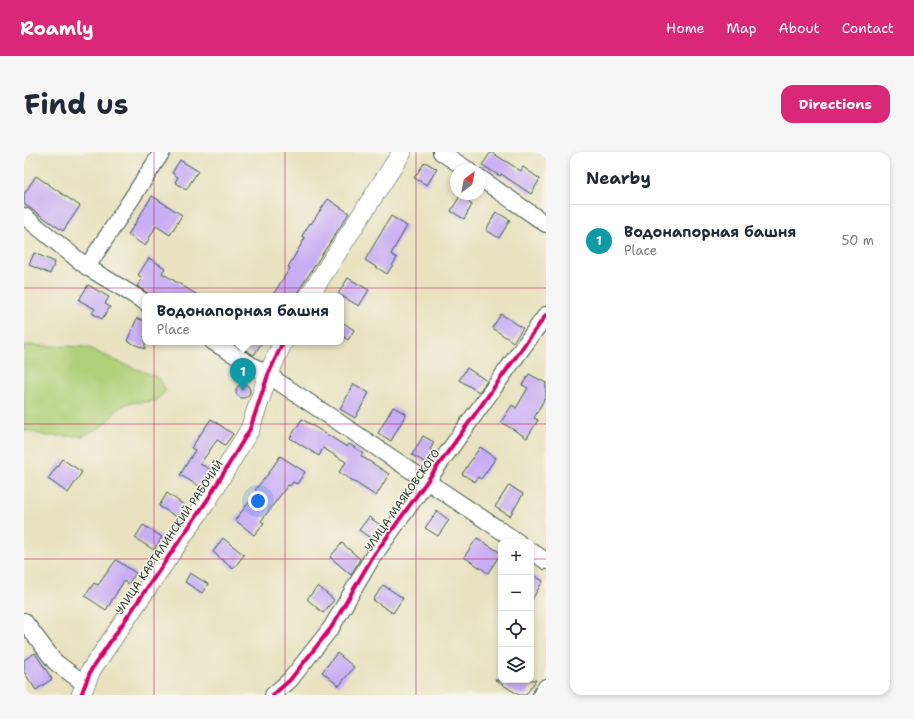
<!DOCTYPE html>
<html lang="en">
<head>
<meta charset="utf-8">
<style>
	:root { --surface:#fff; --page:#f6f6f7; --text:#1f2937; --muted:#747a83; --line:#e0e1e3; --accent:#db2777 }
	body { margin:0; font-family:"Shantell Sans",sans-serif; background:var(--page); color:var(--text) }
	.controls { position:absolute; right:12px; bottom:12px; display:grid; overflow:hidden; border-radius:8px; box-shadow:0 2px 6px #0003 }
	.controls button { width:36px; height:36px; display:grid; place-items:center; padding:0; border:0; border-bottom:1px solid var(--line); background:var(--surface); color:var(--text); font:20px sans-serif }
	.compass { position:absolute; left:426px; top:12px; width:36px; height:36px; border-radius:50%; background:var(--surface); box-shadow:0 2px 6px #0003; rotate:32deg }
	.you { position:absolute; left:234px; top:349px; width:14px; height:14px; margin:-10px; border:3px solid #fff; border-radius:50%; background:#1a73e8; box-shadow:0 0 0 6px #1a73e833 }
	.badge { display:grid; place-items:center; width:26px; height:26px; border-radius:50%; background:var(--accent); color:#fff; font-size:13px; font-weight:700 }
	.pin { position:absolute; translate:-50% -33px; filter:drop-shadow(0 1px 2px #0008) }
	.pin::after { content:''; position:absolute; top:21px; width:14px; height:12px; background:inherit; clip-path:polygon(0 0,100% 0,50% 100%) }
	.popup { position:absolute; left:118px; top:141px; width:202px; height:52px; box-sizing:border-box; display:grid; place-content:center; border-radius:8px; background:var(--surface); filter:drop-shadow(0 1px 3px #0005); font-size:13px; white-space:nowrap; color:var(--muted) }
	.popup b { font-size:15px; color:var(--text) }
	.popup::after { content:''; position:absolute; left:50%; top:100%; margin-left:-8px; border:8px solid transparent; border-top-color:var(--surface) }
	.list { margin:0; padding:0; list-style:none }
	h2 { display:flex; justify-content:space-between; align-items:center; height:52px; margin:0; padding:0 16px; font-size:17px }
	h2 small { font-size:13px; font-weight:400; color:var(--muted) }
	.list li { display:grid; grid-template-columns:26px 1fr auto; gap:12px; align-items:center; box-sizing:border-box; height:72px; padding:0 16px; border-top:1px solid var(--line) }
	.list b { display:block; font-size:15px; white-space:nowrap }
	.list p { margin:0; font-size:13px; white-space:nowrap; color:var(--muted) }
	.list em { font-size:13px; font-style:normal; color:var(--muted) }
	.icon { flex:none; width:22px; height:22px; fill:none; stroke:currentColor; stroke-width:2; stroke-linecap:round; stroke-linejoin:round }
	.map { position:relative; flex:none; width:522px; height:543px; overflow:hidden; border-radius:12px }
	header { display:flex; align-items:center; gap:24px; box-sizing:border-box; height:56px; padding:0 20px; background:var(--accent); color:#fff }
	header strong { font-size:19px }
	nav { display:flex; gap:22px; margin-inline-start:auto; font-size:14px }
	.intro { display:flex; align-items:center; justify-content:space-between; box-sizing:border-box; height:96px; padding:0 24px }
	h1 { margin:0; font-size:28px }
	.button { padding:10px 18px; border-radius:12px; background:var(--accent); color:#fff; font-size:14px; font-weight:700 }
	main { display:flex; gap:24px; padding:0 24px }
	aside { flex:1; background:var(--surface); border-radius:12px; box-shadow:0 2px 6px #0003 }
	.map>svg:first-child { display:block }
</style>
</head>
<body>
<header>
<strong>Roamly</strong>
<nav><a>Home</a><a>Map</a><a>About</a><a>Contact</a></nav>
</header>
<div class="intro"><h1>Find us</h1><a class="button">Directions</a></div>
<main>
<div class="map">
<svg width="522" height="543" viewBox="0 0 522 543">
	<rect width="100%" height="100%" fill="#f7f3e8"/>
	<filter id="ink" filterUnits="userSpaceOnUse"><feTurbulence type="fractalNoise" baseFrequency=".025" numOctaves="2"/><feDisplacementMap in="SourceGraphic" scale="8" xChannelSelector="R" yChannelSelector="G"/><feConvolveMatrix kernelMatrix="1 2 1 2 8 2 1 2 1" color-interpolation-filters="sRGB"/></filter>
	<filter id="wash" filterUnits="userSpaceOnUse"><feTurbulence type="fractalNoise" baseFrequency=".012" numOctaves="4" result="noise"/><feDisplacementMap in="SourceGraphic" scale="16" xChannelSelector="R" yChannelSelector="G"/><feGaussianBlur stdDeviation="0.9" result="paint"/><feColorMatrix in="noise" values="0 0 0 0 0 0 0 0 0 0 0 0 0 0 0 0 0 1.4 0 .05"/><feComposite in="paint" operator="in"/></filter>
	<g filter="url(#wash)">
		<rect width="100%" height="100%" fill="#e8e2c0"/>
		<polygon fill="#afd078" stroke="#678656" points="0,193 63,195 97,211 135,226 142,239 132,249 104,251 93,257 82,272 59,284 22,284 0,278"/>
		<g id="blocks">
			<g fill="#c7aef4">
				<polygon points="467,0 497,19 499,15 516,27 507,42 477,22 476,24 458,13"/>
				<polygon points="156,8 174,19 162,38 151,30 154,25 148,21"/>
				<polygon points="401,10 413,17 403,33 390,26"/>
				<polygon points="12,24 56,54 39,79 0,52 0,42"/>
				<polygon points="437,42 442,42 448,46 445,51 448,53 440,67 427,59"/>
				<polygon points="128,44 158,63 146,83 132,74 121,94 104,83"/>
				<polygon points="304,47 325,61 271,144 248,144 266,116 264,115 281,86 278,84 286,71 287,72"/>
				<polygon points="472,60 486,68 475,86 462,78"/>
				<polygon points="367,64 383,74 367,102 373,106 363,122 341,108"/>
				<polygon points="10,101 31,110 26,122 5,113"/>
				<polygon points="125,106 141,116 138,121 175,144 128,144 113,134 119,126 114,123"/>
				<polygon points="324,126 345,138 335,154 314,142"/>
				<polygon points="64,133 85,145 81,152 86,155 78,167 68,161 71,157 55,148"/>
				<polygon points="477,162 499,176 489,190 468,176"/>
				<polygon points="113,166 121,169 121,197 103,189"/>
				<polygon points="317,169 330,178 324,188 317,183"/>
				<polygon points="207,190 238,190 230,203"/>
				<polygon points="443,216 463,229 455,240 435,228"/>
				<polygon points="505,222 522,231 522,244 510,266 514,268 503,286 477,270 488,253 492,256 504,236 498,233"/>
				<circle cx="219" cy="239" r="7"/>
				<polygon points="330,232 345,241 331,266 316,257"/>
				<polygon points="369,255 382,262 367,289 354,281"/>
				<polygon points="187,267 209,282 201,293 193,288 176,312 187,318 177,335 156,323 171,298 167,296"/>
				<polygon points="278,267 323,295 325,292 339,301 337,304 365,322 352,344 315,320 322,310 299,296 295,304 266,286"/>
				<polygon points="399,284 410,290 406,298 411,301 404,312 388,303"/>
				<polygon points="456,295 472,306 457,327 454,325 451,330 438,322"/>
				<polygon points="256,304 281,320 273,332 269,330 266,334 264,333 237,369 240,371 230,383 211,368 233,340 231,338 244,322"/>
				<polygon points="38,307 58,320 44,341 24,327"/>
				<polygon points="485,333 499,342 486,364 471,355"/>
				<polygon points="143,341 160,353 153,365 135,354"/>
				<polygon points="413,359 425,368 414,384 401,376"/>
				<polygon points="345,365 359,375 349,388 335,378"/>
				<polygon points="119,373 138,385 130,398 111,386"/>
				<polygon points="199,386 220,403 209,417 189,400"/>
				<polygon points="453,386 477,401 464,421 440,405"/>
				<polygon points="318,391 336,407 327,423 306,405"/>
				<polygon points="92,408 112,421 104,432 100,429 82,458 61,444 70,431 74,433"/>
				<polygon points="166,421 184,432 178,441 161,430"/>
				<polygon points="507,422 519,429 507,449"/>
				<polygon points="359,433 379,446 369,461 349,448"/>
				<polygon points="294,434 310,448 299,461 283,447"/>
				<polygon points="11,501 28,527 12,538 0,520 0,508"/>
				<polygon points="313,501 330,515 315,534 298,520"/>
				<polygon points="471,528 512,528 502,543 495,543"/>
			</g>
		</g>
	</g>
	<g filter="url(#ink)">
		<use href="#blocks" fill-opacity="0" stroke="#3d5649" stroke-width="1"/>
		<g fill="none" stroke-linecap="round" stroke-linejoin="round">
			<g stroke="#3d5649" stroke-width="18">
				<g id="minor">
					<polyline points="417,0 444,18"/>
					<polyline points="456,26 522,72"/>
					<polyline points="0,64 63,115 121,150"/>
					<polyline points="63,115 138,0"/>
					<polyline points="189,190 244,223 494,390"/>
					<polyline points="507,399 522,409"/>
					<polyline points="0,469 31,510 61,532"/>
					<polyline points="249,543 266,528 307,476 348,406 522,163"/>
					<polyline points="517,543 522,535"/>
				</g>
			</g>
			<g stroke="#3d5649" stroke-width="20">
				<g id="tertiary">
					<polyline points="285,144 378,0"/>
					<polyline points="57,543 67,518 184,347 226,277 244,223 259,190"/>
				</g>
			</g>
			<use href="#minor" stroke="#fff" stroke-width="16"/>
			<use href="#tertiary" stroke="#fff" stroke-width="19"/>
			<g stroke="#f7f3e8" stroke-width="6">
				<g id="cycleway">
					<polyline points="57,543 67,518 184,347 226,277 244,223 259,190"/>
					<polyline points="249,543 266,528 307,476 348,406 522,163"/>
				</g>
			</g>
			<use href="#cycleway" stroke="#d6006c" stroke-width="4"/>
		</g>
	</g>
	<path fill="none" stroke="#c2185b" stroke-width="1" stroke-opacity="0.55" d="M130,0V543M261,0V543M392,0V543M0,136H522M0,272H522M0,407H477M507,407H522"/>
	<g text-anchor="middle" stroke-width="3" stroke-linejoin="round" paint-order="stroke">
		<g font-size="11" fill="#1f3d34" stroke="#f7f3e8">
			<text transform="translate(378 348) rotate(-55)" y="4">УЛИЦА МАЯКОВСКОГО</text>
			<text transform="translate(145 385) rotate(-56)" y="4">УЛИЦА КАРТАЛИНСКИЙ РАБОЧИЙ</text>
		</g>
	</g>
</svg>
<div class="controls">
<button>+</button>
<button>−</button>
<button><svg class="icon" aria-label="locate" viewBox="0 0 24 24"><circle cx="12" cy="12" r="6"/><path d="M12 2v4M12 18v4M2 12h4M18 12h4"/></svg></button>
<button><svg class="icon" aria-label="layers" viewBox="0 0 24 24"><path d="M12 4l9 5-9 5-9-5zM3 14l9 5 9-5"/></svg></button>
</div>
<svg class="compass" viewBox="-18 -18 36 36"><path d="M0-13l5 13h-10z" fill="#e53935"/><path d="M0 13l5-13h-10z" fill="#747a83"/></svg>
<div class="you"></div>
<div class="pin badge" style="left:219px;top:239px;background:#0f9aa8">1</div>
<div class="popup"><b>Водонапорная башня</b>Place</div>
</div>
<aside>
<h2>Nearby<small></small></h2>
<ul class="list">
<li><span class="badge" style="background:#0f9aa8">1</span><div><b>Водонапорная башня</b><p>Place</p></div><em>50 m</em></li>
</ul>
</aside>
</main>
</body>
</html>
